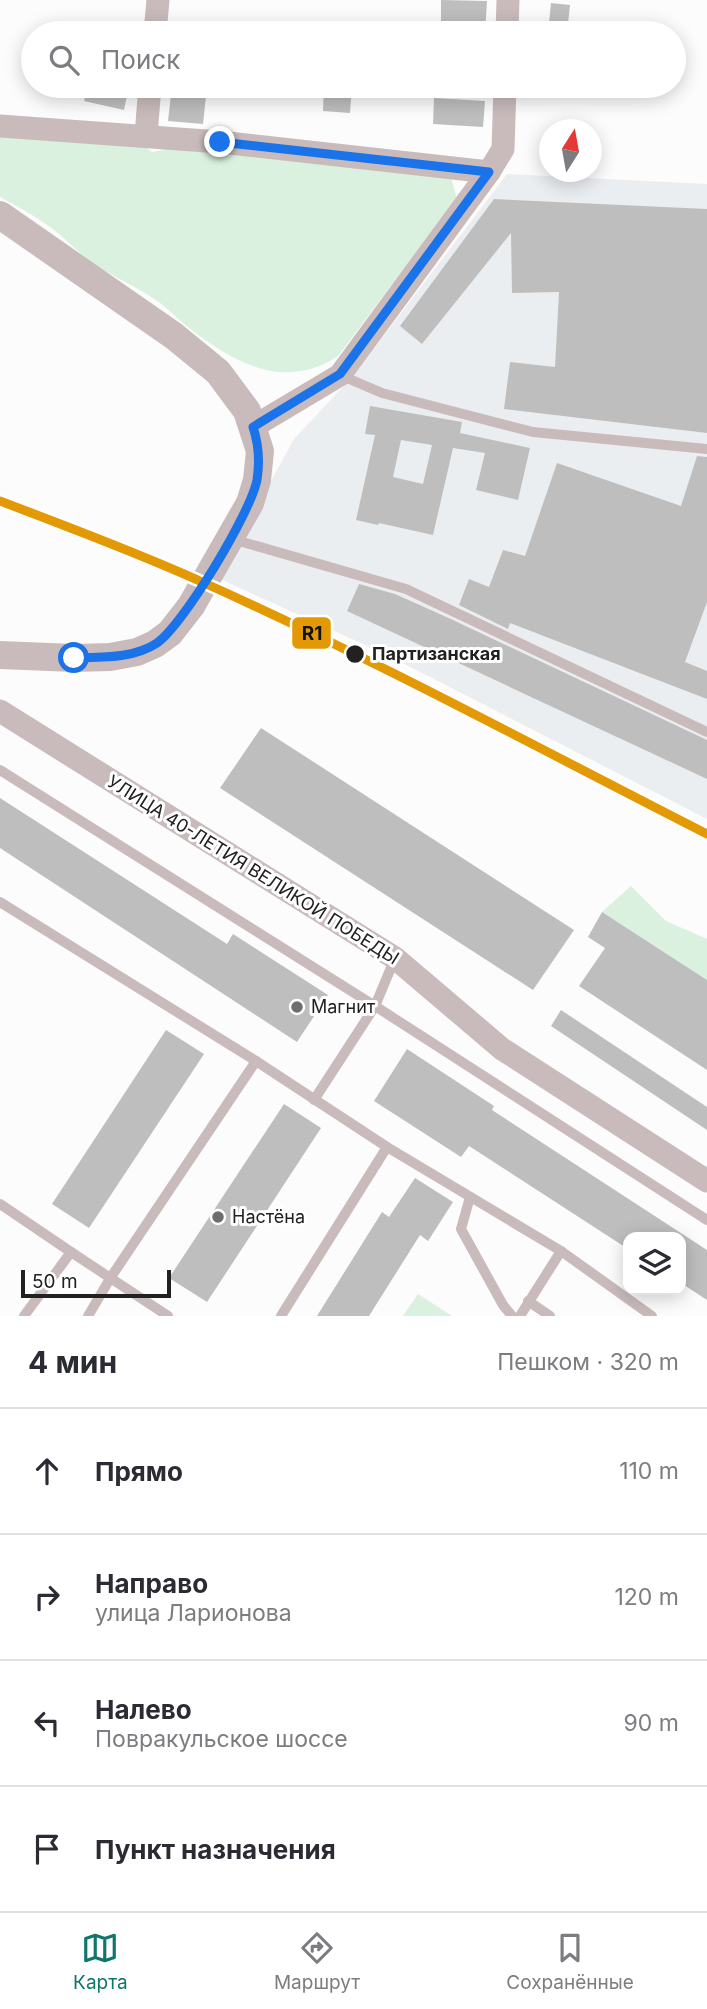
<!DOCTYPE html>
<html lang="ru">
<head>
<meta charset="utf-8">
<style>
	:root { --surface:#fff; --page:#f7f7f7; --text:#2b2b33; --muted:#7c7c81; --line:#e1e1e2; --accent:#0f766e }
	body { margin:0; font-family:Inter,sans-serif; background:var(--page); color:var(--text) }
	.controls { position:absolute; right:21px; bottom:21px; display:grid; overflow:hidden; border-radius:14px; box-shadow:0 4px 18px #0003 }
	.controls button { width:63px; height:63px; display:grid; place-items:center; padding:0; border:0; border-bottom:2px solid var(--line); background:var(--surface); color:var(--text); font:35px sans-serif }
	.compass { position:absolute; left:539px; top:119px; width:63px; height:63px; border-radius:50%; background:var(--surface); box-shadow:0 4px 18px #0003; rotate:11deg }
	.scale { position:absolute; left:21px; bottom:18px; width:150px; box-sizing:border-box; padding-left:7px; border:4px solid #212121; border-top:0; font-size:19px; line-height:24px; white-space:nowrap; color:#212121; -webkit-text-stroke:5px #fff; paint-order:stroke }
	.stop { position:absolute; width:21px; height:21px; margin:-16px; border:5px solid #1a73e8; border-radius:50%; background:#fff }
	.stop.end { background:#1a73e8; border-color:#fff; box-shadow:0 2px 7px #0008 }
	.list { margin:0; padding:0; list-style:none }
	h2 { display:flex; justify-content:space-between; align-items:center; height:91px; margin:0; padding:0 28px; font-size:30px }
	h2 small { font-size:23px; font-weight:400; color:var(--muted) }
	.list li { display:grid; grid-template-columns:46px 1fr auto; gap:21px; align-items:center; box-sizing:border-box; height:126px; padding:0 28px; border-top:2px solid var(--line) }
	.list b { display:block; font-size:26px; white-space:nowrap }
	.list p { margin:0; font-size:23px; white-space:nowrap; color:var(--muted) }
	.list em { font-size:23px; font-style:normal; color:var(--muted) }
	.icon { flex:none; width:38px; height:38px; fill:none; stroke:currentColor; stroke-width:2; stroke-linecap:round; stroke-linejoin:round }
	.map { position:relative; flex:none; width:707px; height:1316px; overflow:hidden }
	.search { position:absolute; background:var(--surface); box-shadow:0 4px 18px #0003; left:21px; right:21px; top:21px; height:77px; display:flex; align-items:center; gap:18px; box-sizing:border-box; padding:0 24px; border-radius:38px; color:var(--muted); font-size:26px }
	.sheet { height:595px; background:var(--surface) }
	nav { display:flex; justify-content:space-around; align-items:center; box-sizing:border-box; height:98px; border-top:2px solid var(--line); background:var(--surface); font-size:19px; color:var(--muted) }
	nav a { display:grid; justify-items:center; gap:4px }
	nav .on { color:var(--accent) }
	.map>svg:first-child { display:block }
</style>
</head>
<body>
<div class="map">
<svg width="707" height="1316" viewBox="0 0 707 1316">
	<rect width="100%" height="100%" fill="#fcfcfc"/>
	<polygon fill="#ebeef1" points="507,174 707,184 707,819 385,654 218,578 294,439 354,375"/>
	<g fill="#daf1e0">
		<path d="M0,130L147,148L152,152L172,148L451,178L457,198L338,356C283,392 233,362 188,327C178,320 170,310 160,303C138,287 113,277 91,262C79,253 70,243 59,234C41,219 20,208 0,197Z"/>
		<polygon points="631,886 666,921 707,939 707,980 602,912"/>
		<polygon points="418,1294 452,1316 403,1316"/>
	</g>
	<g fill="#bebebe" fill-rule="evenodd">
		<polygon points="441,0 487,1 485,33 441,33"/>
		<polygon points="551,3 570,5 567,33 548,33"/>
		<polygon points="88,86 129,86 124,110 84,101"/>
		<polygon points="172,86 207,86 203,124 168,121"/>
		<polygon points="324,86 352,86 350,113 323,111"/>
		<polygon points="434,98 485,101 483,127 433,124"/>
		<polygon points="494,199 707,209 707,433 504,409 510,362 555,367 559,292 512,293 511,233 422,344 400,326"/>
		<path d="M370,406L462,422L460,433L530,448L518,500L476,490L485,453L453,448L433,535L379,523L378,525L356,520L375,435L365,434ZM401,440L432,445L423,484L393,477Z"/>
		<polygon points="697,456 707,457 707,602 685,662 707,671 707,699 510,623 508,629 459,605 469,579 489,587 503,550 525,556 557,463 681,506"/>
		<polygon points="359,584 395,594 453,620 707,740 707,779 347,611"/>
		<polygon points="261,728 574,930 533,990 220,788"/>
		<polygon points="0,798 227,944 233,934 328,995 297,1042 0,848"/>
		<polygon points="602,912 707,980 707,1070 579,986 605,948 588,937"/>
		<polygon points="561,1010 707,1107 707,1130 551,1026"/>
		<polygon points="166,1030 204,1054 89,1228 52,1204"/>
		<polygon points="407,1049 494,1106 492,1110 707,1250 707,1300 681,1283 681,1237 628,1237 628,1249 469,1146 461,1157 374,1101"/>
		<polygon points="284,1104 321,1128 207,1302 169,1278"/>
		<polygon points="415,1178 453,1202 428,1241 420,1235 369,1316 317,1316 382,1212 389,1217"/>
	</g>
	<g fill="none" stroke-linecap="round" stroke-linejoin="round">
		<g stroke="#c9bbbc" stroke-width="10">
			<polyline points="340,375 382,393 533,432 707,449"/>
			<polyline points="232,539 406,589 707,732"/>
			<polyline points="0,770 375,1006 707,1220"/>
			<polyline points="0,902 256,1061 387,1147 561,1251 652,1316"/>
			<polyline points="314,1100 375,1006 395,958"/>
			<polyline points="470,1197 461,1229 503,1305 512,1316"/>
			<polyline points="0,1204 71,1252"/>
			<polyline points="528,1301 550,1316"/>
			<polyline points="24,1316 71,1252 168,1316"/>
			<polyline points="88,1316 111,1277 256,1061"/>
			<polyline points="281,1316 387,1147"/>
			<polyline points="520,1316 561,1251"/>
		</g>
		<g stroke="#c9bbbc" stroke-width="23">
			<polyline points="155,33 158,0"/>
			<polyline points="507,33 508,0"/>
			<polyline points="0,126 220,142 489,172"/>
			<polyline points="146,135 150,86"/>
			<polyline points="253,427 340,375 489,172 503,149 505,86"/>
			<polyline points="0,711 395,958 502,1049 707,1181"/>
		</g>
		<polyline stroke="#c9bbbc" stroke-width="28" points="0,215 174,336 218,372 247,411 260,451 257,480 250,503 191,606 170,633 155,644 137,652 110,657 74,658 0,655"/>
		<g stroke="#fff" stroke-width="14">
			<path id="rail-1" d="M0,501C68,527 136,552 202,582C374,659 540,749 707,834"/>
		</g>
		<use href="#rail-1" stroke="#e29903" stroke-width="9"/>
	</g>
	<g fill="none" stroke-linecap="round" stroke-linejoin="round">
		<path stroke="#1a73e8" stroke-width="9" d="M74,658C101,657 133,659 157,643C184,624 251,512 257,480C260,461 259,445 253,427L340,374L489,172L220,142"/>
	</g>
	<circle fill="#212121" stroke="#fff" stroke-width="2.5" cx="355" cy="654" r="10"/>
	<g fill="#6e6e6e" stroke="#fff" stroke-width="2.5">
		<circle cx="297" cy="1007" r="7"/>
		<circle cx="218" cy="1217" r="7"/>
	</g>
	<g text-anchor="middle" stroke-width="6" stroke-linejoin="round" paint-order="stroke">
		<g font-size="18" font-weight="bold" fill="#212121" stroke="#fff" text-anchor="start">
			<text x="372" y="660">Партизанская</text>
		</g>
		<g font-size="18" fill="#212121" stroke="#fff">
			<text transform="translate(253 870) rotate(32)" y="6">УЛИЦА 40-ЛЕТИЯ ВЕЛИКОЙ ПОБЕДЫ</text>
		</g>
		<g font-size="18" fill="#212121" stroke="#fff" text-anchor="start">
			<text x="311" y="1013">Магнит</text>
			<text x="232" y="1223">Настёна</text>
		</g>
	</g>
	<rect stroke="#fff" stroke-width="2.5" x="291" y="616" width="41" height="34" rx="7" fill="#e29903"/>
	<g font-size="19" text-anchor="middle" font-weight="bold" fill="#111">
		<text x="312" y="640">R1</text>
	</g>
</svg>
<div class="controls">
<button><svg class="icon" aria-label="layers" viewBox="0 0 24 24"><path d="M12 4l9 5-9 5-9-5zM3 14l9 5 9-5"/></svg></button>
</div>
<svg class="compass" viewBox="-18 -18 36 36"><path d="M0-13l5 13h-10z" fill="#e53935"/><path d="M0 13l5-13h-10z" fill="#7c7c81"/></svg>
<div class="scale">50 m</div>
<div class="stop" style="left:74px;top:658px"></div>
<div class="stop end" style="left:220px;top:142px"></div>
<div class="search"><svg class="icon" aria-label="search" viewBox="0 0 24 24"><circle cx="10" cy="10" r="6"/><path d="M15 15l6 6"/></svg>Поиск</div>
</div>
<section class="sheet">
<h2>4 мин<small>Пешком · 320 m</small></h2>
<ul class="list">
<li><svg class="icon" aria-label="ahead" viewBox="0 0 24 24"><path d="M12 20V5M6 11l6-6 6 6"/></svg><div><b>Прямо</b></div><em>110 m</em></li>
<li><svg class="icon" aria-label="right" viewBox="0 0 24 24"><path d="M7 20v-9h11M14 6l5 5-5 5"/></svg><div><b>Направо</b><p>улица Ларионова</p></div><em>120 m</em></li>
<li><svg class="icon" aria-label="left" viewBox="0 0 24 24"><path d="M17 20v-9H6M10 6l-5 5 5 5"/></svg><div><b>Налево</b><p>Повракульское шоссе</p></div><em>90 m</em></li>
<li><svg class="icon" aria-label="arrive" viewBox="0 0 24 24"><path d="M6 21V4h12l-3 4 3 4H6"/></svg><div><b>Пункт назначения</b></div></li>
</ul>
</section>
<nav>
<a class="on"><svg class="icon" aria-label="map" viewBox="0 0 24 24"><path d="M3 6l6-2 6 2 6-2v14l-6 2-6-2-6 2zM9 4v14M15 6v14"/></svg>Карта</a>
<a><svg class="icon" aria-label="directions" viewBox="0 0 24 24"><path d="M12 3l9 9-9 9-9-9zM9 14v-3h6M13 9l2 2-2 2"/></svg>Маршрут</a>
<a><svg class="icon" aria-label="saved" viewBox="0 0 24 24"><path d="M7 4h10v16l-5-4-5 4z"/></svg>Сохранённые</a>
</nav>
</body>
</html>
